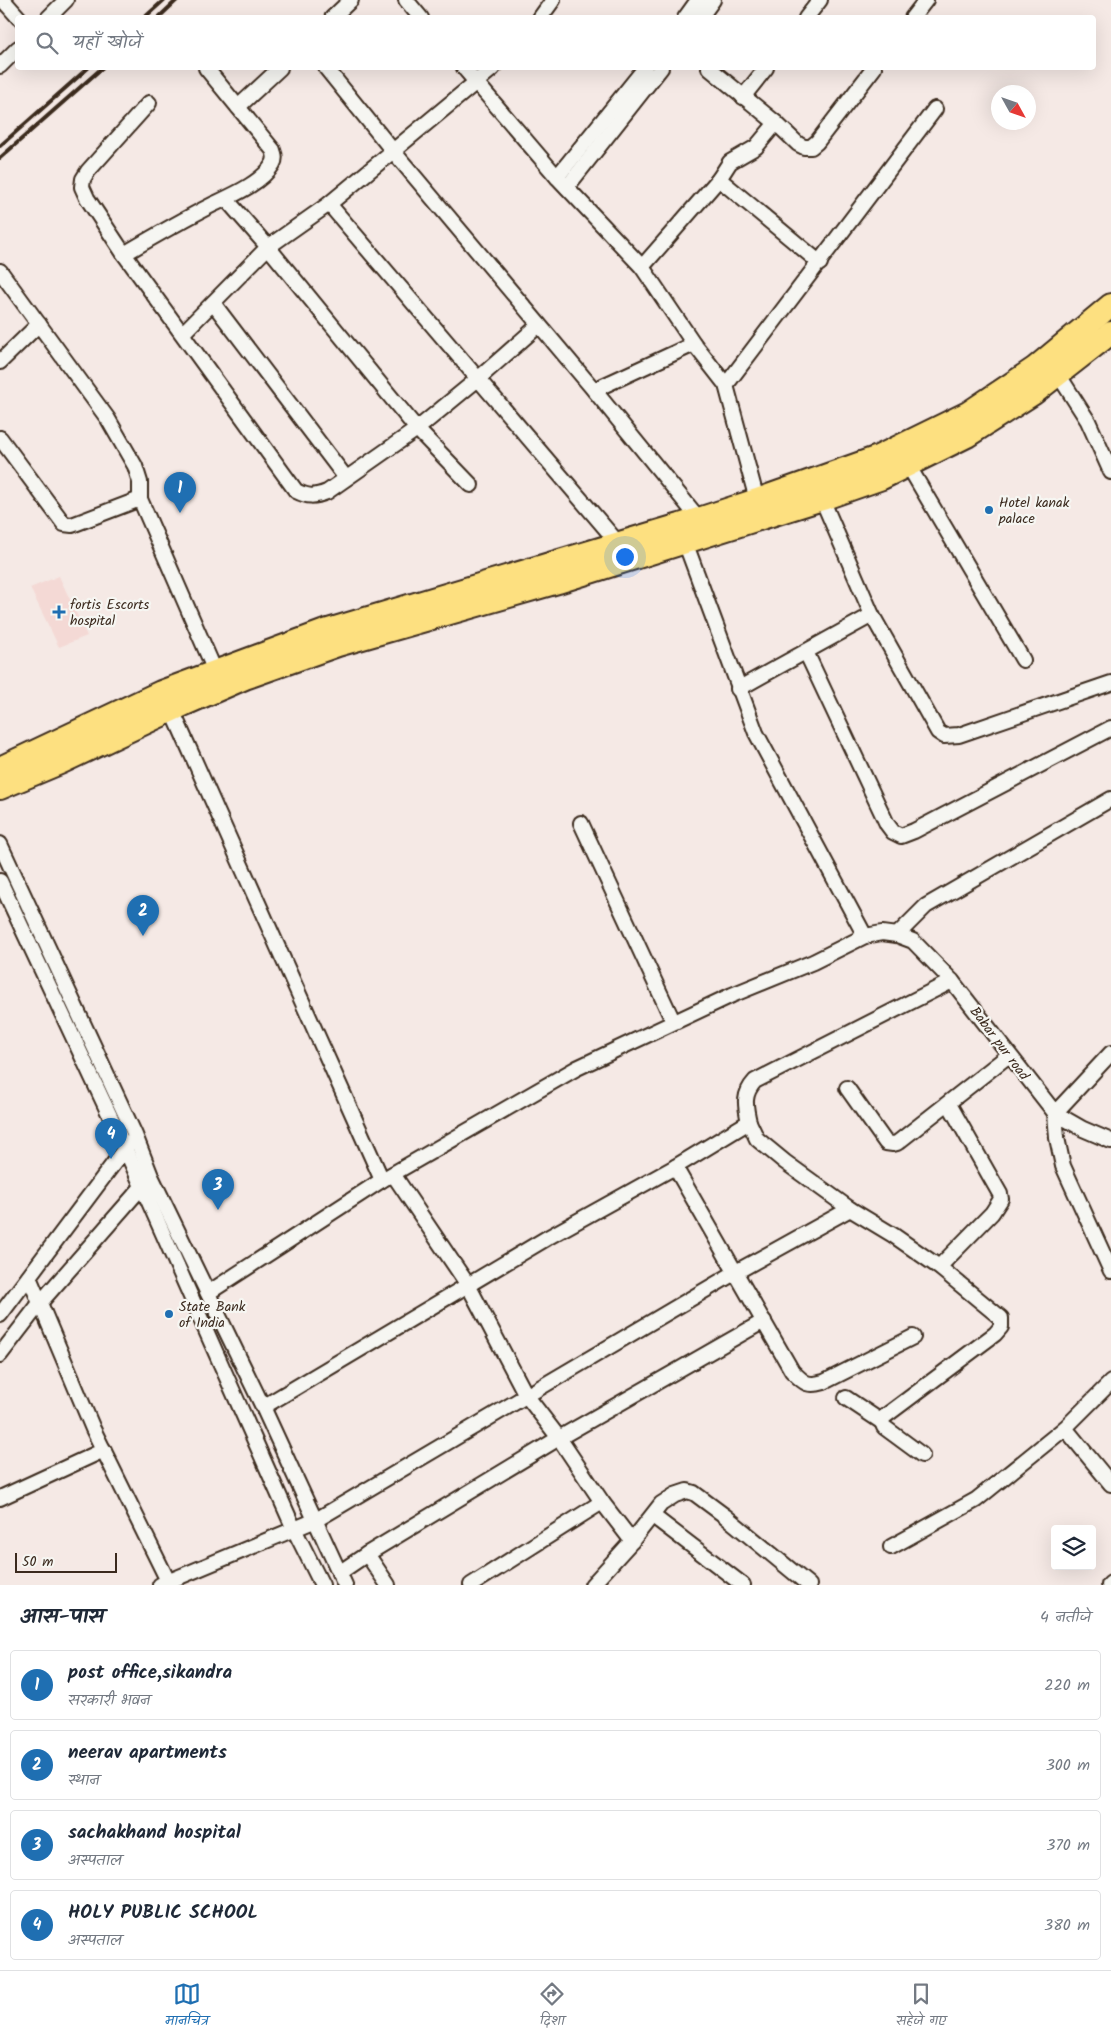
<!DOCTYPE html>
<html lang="hi">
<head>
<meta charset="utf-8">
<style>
	:root { --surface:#fff; --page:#f2f2f3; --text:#1f2937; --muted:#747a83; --line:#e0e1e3; --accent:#1f6fb2 }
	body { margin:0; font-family:Kalam,"Playpen Sans Deva",sans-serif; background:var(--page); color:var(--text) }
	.controls { position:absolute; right:15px; bottom:15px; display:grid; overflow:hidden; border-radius:5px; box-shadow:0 5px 20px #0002 }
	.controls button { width:45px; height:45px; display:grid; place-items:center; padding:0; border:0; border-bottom:1px solid var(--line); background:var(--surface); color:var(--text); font:25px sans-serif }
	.compass { position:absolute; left:991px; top:85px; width:45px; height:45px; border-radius:50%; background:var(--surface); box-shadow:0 5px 20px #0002; rotate:130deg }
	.scale { position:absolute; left:15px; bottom:12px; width:102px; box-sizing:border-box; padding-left:5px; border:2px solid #3b2a1e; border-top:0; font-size:14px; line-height:18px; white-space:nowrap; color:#3b2a1e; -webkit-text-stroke:4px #f6f6f2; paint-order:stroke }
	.you { position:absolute; left:624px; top:556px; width:18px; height:18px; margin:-12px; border:4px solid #fff; border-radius:50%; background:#1a73e8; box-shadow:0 0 0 8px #1a73e833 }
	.badge { display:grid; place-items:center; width:32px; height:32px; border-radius:50%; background:var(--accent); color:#fff; font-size:16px; font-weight:700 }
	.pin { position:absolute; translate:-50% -41px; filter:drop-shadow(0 1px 2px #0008) }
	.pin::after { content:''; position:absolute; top:26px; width:18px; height:15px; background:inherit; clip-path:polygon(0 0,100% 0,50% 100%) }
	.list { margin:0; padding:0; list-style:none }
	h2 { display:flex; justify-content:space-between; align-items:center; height:65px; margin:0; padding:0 20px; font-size:21px }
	h2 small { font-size:16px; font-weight:400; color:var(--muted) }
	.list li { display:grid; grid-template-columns:32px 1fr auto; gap:15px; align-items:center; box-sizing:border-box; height:70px; margin:0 10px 10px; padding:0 10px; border:1px solid var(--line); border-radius:5px }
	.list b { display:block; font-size:19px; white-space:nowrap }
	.list p { margin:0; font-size:16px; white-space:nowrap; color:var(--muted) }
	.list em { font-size:16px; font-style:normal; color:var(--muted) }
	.icon { flex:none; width:28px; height:28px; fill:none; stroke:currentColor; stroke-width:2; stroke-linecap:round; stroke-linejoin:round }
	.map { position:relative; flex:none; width:1111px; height:1585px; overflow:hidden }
	.search { position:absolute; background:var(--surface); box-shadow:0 5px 20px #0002; left:15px; right:15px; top:15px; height:55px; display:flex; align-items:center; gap:12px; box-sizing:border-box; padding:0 18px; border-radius:5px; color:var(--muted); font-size:19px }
	.sheet { height:385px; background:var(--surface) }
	nav { display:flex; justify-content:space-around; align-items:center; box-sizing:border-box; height:70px; border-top:1px solid var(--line); background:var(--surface); font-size:14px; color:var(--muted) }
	nav a { display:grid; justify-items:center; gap:2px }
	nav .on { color:var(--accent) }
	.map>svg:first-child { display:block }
</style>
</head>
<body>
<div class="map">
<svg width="1111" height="1585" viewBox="0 0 1111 1585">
	<rect width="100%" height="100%" fill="#f5e9e5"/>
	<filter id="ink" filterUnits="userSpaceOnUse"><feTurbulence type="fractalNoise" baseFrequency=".02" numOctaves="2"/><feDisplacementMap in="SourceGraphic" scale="10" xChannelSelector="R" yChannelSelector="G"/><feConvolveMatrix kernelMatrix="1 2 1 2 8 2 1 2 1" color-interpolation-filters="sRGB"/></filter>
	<g filter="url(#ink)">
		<polygon fill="#f4d9d5" points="59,576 87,636 59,647 30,588"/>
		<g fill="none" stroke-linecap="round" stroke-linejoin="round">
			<g stroke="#3b2a1e" stroke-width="18">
				<g id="minor">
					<polyline points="3,0 19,18"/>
					<polyline points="406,0 421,18"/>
					<polyline points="48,18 66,0"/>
					<polyline points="332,18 351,0"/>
					<polyline points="540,18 553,0"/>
					<polyline points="685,18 698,0"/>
					<polyline points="700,18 713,0"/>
					<polyline points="806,18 820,0"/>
					<polyline points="912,18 926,0"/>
					<polyline points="0,66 18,48"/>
					<polyline points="464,68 557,177 642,267 694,344 726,385 757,500"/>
					<polyline points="493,68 393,151 594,390 699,519"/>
					<polyline points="709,68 776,123 798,144 804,147 811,147 817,142 874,68"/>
					<polyline points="743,97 766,68"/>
					<path d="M149,103L88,171L83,179L82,187L87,198L124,254L296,491C308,497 314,497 327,492L417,429L479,378L539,325"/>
					<polyline points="238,107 280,68"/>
					<polyline points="557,177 645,68"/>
					<polyline points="719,179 820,263"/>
					<polyline points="567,187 661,68"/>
					<polyline points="226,199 268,247 417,429 471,485"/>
					<polyline points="329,204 618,543"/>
					<path d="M124,254C153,237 182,220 212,205C231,196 262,183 273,164C276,159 275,155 273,150L206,68"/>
					<polyline points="642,267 719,179 730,162 756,147 776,123"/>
					<polyline points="0,271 108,419 135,466 140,482 140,499 215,671"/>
					<polyline points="213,303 346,478"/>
					<polyline points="183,333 268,247 329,204 393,151 326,68"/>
					<polyline points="0,362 39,324"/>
					<polyline points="1058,374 1088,421 1111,472"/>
					<polyline points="726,385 935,109"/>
					<polyline points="594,390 694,344"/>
					<polyline points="0,438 64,524 72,525 140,499"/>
					<polyline points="908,465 1023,660"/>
					<polyline points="685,542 756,733 865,936"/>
					<polyline points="872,615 938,732 944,736 959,735 1111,683"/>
					<polyline points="806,652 887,824 893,832 901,836 914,831 1111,728"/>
					<polyline points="738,689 872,615 822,499"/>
					<path d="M172,710C241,867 313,1022 382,1180"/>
					<polyline points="581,823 673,1021"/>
					<polyline points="0,844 135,1135 151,1176 263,1407 345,1585"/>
					<polyline points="0,881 125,1148 294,1529 322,1585"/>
					<polyline points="897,935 926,906 1111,799"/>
					<polyline points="1111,1053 1055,1113 1057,1138 1063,1166 1111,1271"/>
					<polyline points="847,1088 886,1143 893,1144 897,1143 1009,1055"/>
					<polyline points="749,1122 757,1139 785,1162 850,1209 893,1235 939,1267 1001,1318 1001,1327 995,1334 884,1417 882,1422 884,1427 922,1455"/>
					<path d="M675,1167L792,1371C804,1383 807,1387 824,1382L913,1337"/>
					<polyline points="393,1174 468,1285 526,1395 559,1438 602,1502 632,1541"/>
					<polyline points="939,1267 992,1213 1001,1199 1000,1194 949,1104"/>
					<polyline points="29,1277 93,1429 168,1581"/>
					<polyline points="208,1293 382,1180 577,1068 732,995 813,962 865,936 882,933 897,935 913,941 952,981 1055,1113 1083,1129 1111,1141"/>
					<polyline points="0,1315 129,1143"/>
					<polyline points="0,1355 40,1303 146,1182"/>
					<polyline points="846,1398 882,1422"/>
					<path d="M263,1407L547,1238L675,1167L749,1122C745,1105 743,1094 755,1081L952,981"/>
					<polyline points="1065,1428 1111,1484"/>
					<polyline points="0,1498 104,1450"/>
					<polyline points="653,1516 743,1585"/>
					<polyline points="891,1547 976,1500 1065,1428 1111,1382"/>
					<polyline points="367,1554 388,1585"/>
					<polyline points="339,1573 367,1554 559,1438 764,1321"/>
					<polyline points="160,1585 316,1520 736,1272 850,1209"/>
					<polyline points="471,1585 602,1502"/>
					<polyline points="592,1585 632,1541 661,1504 675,1495 687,1491 694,1493 725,1516 809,1585"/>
					<polyline points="1109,1585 1111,1583"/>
				</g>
			</g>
			<g stroke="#3b2a1e" stroke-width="26">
				<g id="trunk">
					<polyline points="0,768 161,692 325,631 680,525 757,500 878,457 968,413 1035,368 1111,305"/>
					<polyline points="0,788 62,762 185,704 245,678 338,645 558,582 822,499 882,478 967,436 1034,393 1111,333"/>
				</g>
			</g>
			<use href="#minor" stroke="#f6f6f2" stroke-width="14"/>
			<use href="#trunk" stroke="#fde080" stroke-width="22"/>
			<g stroke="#3b2a1e" stroke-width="4">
				<polyline points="144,18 164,0"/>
				<polyline points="158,18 177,0"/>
				<polyline points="0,146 88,68"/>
				<polyline points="0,158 102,68"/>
			</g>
		</g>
	</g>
	<g fill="#1f6fb2" stroke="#f6f6f2" stroke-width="2">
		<circle cx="989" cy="510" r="5"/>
		<path d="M56.5 604.5h5v5h5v5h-5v5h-5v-5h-5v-5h5z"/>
		<circle cx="169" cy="1314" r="5"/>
	</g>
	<g text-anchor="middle" stroke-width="4.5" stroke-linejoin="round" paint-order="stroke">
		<g font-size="14" fill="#3b2a1e" stroke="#f6f6f2" text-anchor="start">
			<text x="999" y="507">Hotel kanak<tspan x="999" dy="16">palace</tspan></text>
			<text x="70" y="609">fortis Escorts<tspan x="70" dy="16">hospital</tspan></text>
			<text x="179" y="1311">State Bank<tspan x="179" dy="16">of India</tspan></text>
		</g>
		<g font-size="14" fill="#3b2a1e" stroke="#f6f6f2">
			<text transform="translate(1000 1043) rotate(53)" y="5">Babar pur road</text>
		</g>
	</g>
</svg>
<div class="controls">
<button><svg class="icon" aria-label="layers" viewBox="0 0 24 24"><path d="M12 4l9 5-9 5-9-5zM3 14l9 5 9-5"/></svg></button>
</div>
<svg class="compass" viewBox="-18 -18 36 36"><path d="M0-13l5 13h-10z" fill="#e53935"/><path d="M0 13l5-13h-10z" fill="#747a83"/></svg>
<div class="scale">50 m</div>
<div class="you"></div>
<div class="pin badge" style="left:180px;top:513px">1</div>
<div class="pin badge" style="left:143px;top:936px">2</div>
<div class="pin badge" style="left:218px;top:1210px">3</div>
<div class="pin badge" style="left:111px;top:1159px">4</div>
<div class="search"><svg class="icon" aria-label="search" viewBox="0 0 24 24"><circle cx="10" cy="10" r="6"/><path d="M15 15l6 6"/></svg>यहाँ खोजें</div>
</div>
<section class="sheet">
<h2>आस-पास<small>4 नतीजे</small></h2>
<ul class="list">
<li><span class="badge">1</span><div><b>post office,sikandra</b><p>सरकारी भवन</p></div><em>220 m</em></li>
<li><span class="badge">2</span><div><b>neerav apartments</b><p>स्थान</p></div><em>300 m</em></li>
<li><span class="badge">3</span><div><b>sachakhand hospital</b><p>अस्पताल</p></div><em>370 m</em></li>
<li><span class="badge">4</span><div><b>HOLY PUBLIC SCHOOL</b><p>अस्पताल</p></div><em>380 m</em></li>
</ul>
</section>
<nav>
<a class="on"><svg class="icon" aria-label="map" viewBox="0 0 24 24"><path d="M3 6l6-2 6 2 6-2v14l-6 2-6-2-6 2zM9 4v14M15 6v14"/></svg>मानचित्र</a>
<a><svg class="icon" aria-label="directions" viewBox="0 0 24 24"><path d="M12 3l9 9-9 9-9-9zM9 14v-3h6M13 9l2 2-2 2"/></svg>दिशा</a>
<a><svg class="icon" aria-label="saved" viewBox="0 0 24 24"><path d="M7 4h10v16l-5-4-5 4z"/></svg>सहेजे गए</a>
</nav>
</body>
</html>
